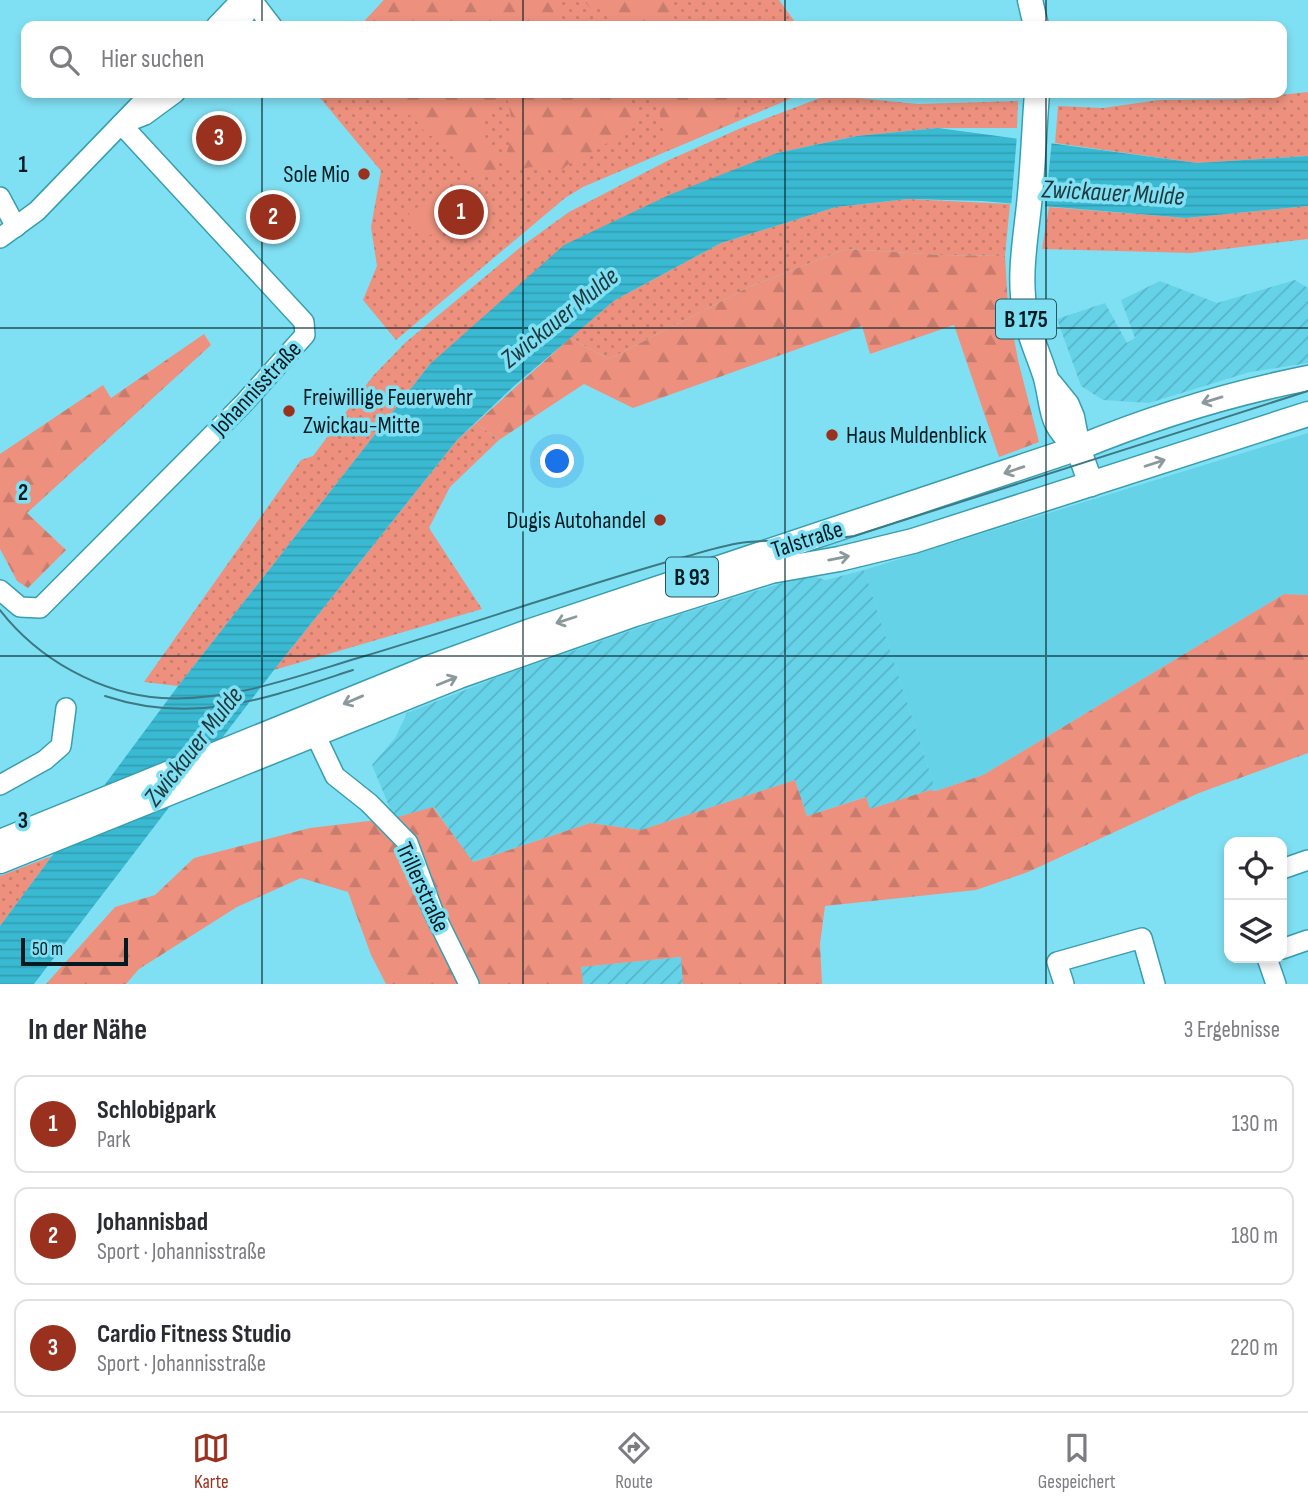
<!DOCTYPE html>
<html lang="de">
<head>
<meta charset="utf-8">
<style>
	:root { --surface:#fff; --page:#f2f2f3; --text:#2b2b33; --muted:#7c7c81; --line:#e1e1e2; --accent:#9a311e }
	body { margin:0; font-family:"Sofia Sans Condensed",sans-serif; background:var(--page); color:var(--text) }
	.controls { position:absolute; right:21px; bottom:21px; display:grid; overflow:hidden; border-radius:14px; box-shadow:0 4px 10px #0003 }
	.controls button { width:63px; height:63px; display:grid; place-items:center; padding:0; border:0; border-bottom:2px solid var(--line); background:var(--surface); color:var(--text); font:35px sans-serif }
	.scale { position:absolute; left:21px; bottom:18px; width:107px; box-sizing:border-box; padding-left:7px; border:4px solid #001c22; border-top:0; font-size:19px; line-height:24px; white-space:nowrap; color:#001c22; -webkit-text-stroke:5px #80e0f3; paint-order:stroke }
	.you { position:absolute; left:558px; top:462px; width:24px; height:24px; margin:-18px; border:5px solid #fff; border-radius:50%; background:#1a73e8; box-shadow:0 0 0 10px #1a73e833 }
	.badge { display:grid; place-items:center; width:46px; height:46px; border-radius:50%; background:var(--accent); color:#fff; font-size:23px; font-weight:700 }
	.pin { position:absolute; translate:-50% -50%; border:4px solid #fff; box-shadow:0 2px 7px #0006 }
	.list { margin:0; padding:0; list-style:none }
	h2 { display:flex; justify-content:space-between; align-items:center; height:91px; margin:0; padding:0 28px; font-size:30px }
	h2 small { font-size:23px; font-weight:400; color:var(--muted) }
	.list li { display:grid; grid-template-columns:46px 1fr auto; gap:21px; align-items:center; box-sizing:border-box; height:98px; margin:0 14px 14px; padding:0 14px; border:2px solid var(--line); border-radius:14px }
	.list b { display:block; font-size:26px; white-space:nowrap }
	.list p { margin:0; font-size:23px; white-space:nowrap; color:var(--muted) }
	.list em { font-size:23px; font-style:normal; color:var(--muted) }
	.icon { flex:none; width:38px; height:38px; fill:none; stroke:currentColor; stroke-width:2; stroke-linecap:round; stroke-linejoin:round }
	.map { position:relative; flex:none; width:1308px; height:984px; overflow:hidden }
	.search { position:absolute; background:var(--surface); box-shadow:0 4px 10px #0003; left:21px; right:21px; top:21px; height:77px; display:flex; align-items:center; gap:18px; box-sizing:border-box; padding:0 24px; border-radius:14px; color:var(--muted); font-size:26px }
	.sheet { height:427px; background:var(--surface) }
	nav { display:flex; justify-content:space-around; align-items:center; box-sizing:border-box; height:98px; border-top:2px solid var(--line); background:var(--surface); font-size:19px; color:var(--muted) }
	nav a { display:grid; justify-items:center; gap:4px }
	nav .on { color:var(--accent) }
	.map>svg:first-child { display:block }
</style>
</head>
<body>
<div class="map">
<svg width="1308" height="984" viewBox="0 0 1308 984">
	<defs>
		<pattern id="industrial-furrows" width="10" height="10" patternUnits="userSpaceOnUse" patternTransform="scale(1.75)"><rect width="10" height="10" fill="#66d2e8"/><path d="M-1 1l2-2M0 10L10 0M9 11l2-2" fill="none" stroke="#57b4c7"/></pattern>
		<pattern id="grass-dots" width="8" height="8" patternUnits="userSpaceOnUse" patternTransform="scale(1.75)"><rect width="8" height="8" fill="#ed917e"/><path d="M2 2h.1M6 6h.1" fill="none" stroke="#c97c6d" stroke-width="1.8" stroke-linecap="round"/></pattern>
		<pattern id="forest-firs" width="22" height="20" patternUnits="userSpaceOnUse" patternTransform="scale(1.75)"><rect width="22" height="20" fill="#ed917e"/><path d="M5 1l3.5 6h-7zM16 11l3.5 6h-7z" fill="#c97c6d"/></pattern>
		<pattern id="water-rules" width="6" height="5" patternUnits="userSpaceOnUse" patternTransform="scale(1.75)"><rect width="6" height="5" fill="#3abad2"/><path d="M0 2.5h6" fill="none" stroke="#319fb4"/></pattern>
	</defs>
	<rect width="100%" height="100%" fill="#80e0f3"/>
	<polygon fill="#66d2e8" points="1308,433 1308,595 1284,594 983,775 936,791 864,570"/>
	<g fill="url(#industrial-furrows)">
		<polygon points="1295,280 1308,288 1308,363 1250,372 1149,403 1103,400 1081,386 1057,319 1105,303 1127,343 1135,338 1121,300 1160,281 1217,303"/>
		<polygon points="864,570 936,791 930,790 870,809 865,797 807,816 795,780 641,830 590,823 472,862 434,807 394,818 372,765 395,738 407,713 503,675 659,621 808,575 826,580"/>
		<polygon points="682,957 683,984 583,984 580,967"/>
	</g>
	<g fill="url(#grass-dots)">
		<polygon points="384,0 779,0 798,26 360,26"/>
		<polygon points="1308,92 1308,156 1197,163 1055,143 1058,106 1103,108 1159,100 1241,99"/>
		<polygon points="316,93 804,93 583,187 565,198 396,340 363,300 377,266 371,227 381,171"/>
		<polygon points="828,95 918,104 1018,101 1017,128 938,128 857,136 777,153 430,364 178,686 144,682 301,460 313,456 373,376 406,342 522,246 569,212 669,160 741,128"/>
		<polygon points="908,199 1010,204 1005,256 941,255 846,249 749,287 609,359 570,338 615,300 721,243 836,207"/>
		<polygon points="1308,206 1308,239 1191,253 1042,249 1049,207 1186,218"/>
		<polygon points="476,423 499,440 450,487 429,528 482,609 274,670 457,440"/>
		<polygon points="52,856 0,926 0,876"/>
	</g>
	<g fill="url(#forest-firs)">
		<polygon points="384,0 559,0 561,2 555,20 550,26 360,26"/>
		<polygon points="583,0 669,0 673,26 614,26 607,6 590,8"/>
		<path d="M382,93H628L636,112V125L585,157L572,161L559,172C542,167 532,164 516,171L503,162L514,132L507,97C495,102 488,109 481,120L482,133L494,148L499,175L474,173L459,160L453,150L442,139L427,135L413,117L397,109Z"/>
		<polygon points="650,93 734,93 740,120 672,149 664,133 656,95"/>
		<polygon points="846,249 941,255 1005,256 1008,306 1018,360 1039,442 999,457 954,325 870,354 862,326 633,408 584,384 499,440 476,423 570,338 609,359 749,287"/>
		<polygon points="204,334 211,345 27,513 66,550 28,588 17,581 0,549 0,454 103,385 111,398"/>
		<polygon points="1284,594 1308,595 1308,753 1199,793 1028,872 976,890 825,906 820,944 822,984 683,984 681,957 581,967 583,984 386,984 371,955 348,892 301,878 237,907 139,969 126,984 46,984 115,907 155,895 194,858 310,828 394,818 433,807 473,862 590,823 641,830 795,780 807,816 866,797 870,809 930,790 936,791 983,775"/>
	</g>
	<polygon fill="#ed917e" points="459,187 473,214 422,239 408,212"/>
	<polygon fill="url(#water-rules)" points="938,128 1197,163 1308,156 1308,206 1186,218 982,201 908,199 836,207 721,243 615,300 514,386 457,440 274,670 34,984 0,984 0,926 178,686 430,364 564,245 669,195 777,153 857,136"/>
	<polygon fill="#80e0f3" points="1017,135 1052,139 1045,210 1011,207"/>
	<g fill="none" stroke-linecap="round" stroke-linejoin="round">
		<g stroke="#399db0" stroke-width="22">
			<g id="minor">
				<polyline points="252,0 272,26"/>
				<polyline points="216,26 241,0"/>
				<polyline points="236,26 245,15 246,0"/>
				<polyline points="135,119 145,115 175,93"/>
				<polyline points="0,197 16,227"/>
				<polyline points="0,238 37,211 151,93"/>
				<polyline points="0,590 20,607 40,608 243,404 305,335 304,322 121,124"/>
				<polyline points="315,734 335,776 369,803 408,843 433,911 469,984"/>
				<polyline points="0,785 45,760 61,746 66,708"/>
				<polyline points="1282,869 1308,860"/>
				<polyline points="1282,949 1308,940"/>
				<polyline points="1267,958 1276,984"/>
				<polyline points="1064,984 1057,962 1142,938 1155,984"/>
			</g>
		</g>
		<g stroke="#399db0" stroke-width="27">
			<g id="major">
				<polyline points="1030,0 1036,26"/>
				<path d="M1037,93C1034,130 1033,168 1029,205C1025,243 1018,279 1026,317C1030,338 1040,358 1046,378C1055,414 1048,421 1078,448"/>
				<polyline points="1050,384 1067,405 1072,417 1078,448 1091,484"/>
				<path d="M0,842L426,669L528,632L1078,448C1153,417 1228,394 1308,378"/>
				<polyline points="0,861 459,676 635,614 771,571 839,559 913,541 1308,414"/>
			</g>
		</g>
		<use href="#minor" stroke="#fff" stroke-width="19"/>
		<use href="#major" stroke="#fff" stroke-width="24"/>
		<g stroke="#3c7985" stroke-width="2">
			<path d="M0,610C38,659 100,694 162,698C229,702 295,677 358,658C466,626 573,588 681,558C703,552 726,544 748,542C783,539 818,541 854,536L1308,391"/>
			<path d="M105,696C195,726 267,698 353,670"/>
		</g>
	</g>
	<defs><path id="oneway-shaft" d="M-6 0H5M1.5-3L5.5 0L1.5 3" fill="none" stroke-width="1.6" stroke-linecap="round" stroke-linejoin="round" transform="scale(1.75)"/></defs>
	<g stroke="#8c999c">
		<use href="#oneway-shaft" transform="translate(1212 400) rotate(163)"/>
		<use href="#oneway-shaft" transform="translate(1155 463) rotate(-18)"/>
		<use href="#oneway-shaft" transform="translate(1014 470) rotate(161)"/>
		<use href="#oneway-shaft" transform="translate(839 558) rotate(-11)"/>
		<use href="#oneway-shaft" transform="translate(566 620) rotate(162)"/>
		<use href="#oneway-shaft" transform="translate(447 681) rotate(-22)"/>
		<use href="#oneway-shaft" transform="translate(353 700) rotate(157)"/>
	</g>
	<path fill="none" stroke="#001c22" stroke-width="2" stroke-opacity="0.55" d="M262,0V26M523,0V26M785,0V26M1046,0V26M262,93V984M523,93V984M785,93V984M1046,93V984M0,328H1308M0,656H1308"/>
	<g fill="#9a311e" stroke="#80e0f3" stroke-width="2.5">
		<circle cx="364" cy="174" r="7"/>
		<circle cx="289" cy="411" r="7"/>
		<circle cx="832" cy="435" r="7"/>
		<circle cx="660" cy="520" r="7"/>
	</g>
	<g text-anchor="middle" stroke-width="7" stroke-linejoin="round" paint-order="stroke">
		<g fill="#80e0f3" stroke="#265761" stroke-width="2">
			<rect x="996" y="299.5" width="60" height="39" rx="5"/>
			<rect x="666" y="557.5" width="52" height="39" rx="5"/>
		</g>
		<g font-size="23" font-weight="bold" fill="#001c22">
			<text x="1026" y="327">B 175</text>
			<text x="692" y="585">B 93</text>
		</g>
		<g font-size="24" fill="#001c22" stroke="#80e0f3" text-anchor="end">
			<text x="350" y="182">Sole Mio</text>
			<text x="303" y="405" text-anchor="start">Freiwillige Feuerwehr<tspan x="303" dy="28">Zwickau-Mitte</tspan></text>
			<text x="846" y="443" text-anchor="start">Haus Muldenblick</text>
			<text x="646" y="528">Dugis Autohandel</text>
		</g>
		<g font-size="24" fill="#001c22" stroke="#80e0f3">
			<text transform="translate(256 388) rotate(-47)" y="8">Johannisstraße</text>
			<text transform="translate(807 539) rotate(-18)" y="8">Talstraße</text>
			<text transform="translate(423 887) rotate(65)" y="8">Trillerstraße</text>
		</g>
		<g font-size="26" font-style="italic" fill="#1e393e" stroke="#80e0f3">
			<text transform="translate(1113 192) rotate(3)" y="9">Zwickauer Mulde</text>
			<text transform="translate(559 317) rotate(-39)" y="9">Zwickauer Mulde</text>
			<text transform="translate(193 746) rotate(-52)" y="9">Zwickauer Mulde</text>
		</g>
	</g>
	<g font-size="23" text-anchor="middle" font-weight="bold" fill="#001c22" stroke="#80e0f3" stroke-width="7" stroke-linejoin="round" paint-order="stroke">
		<text x="23" y="172">1</text>
		<text x="23" y="500">2</text>
		<text x="23" y="828">3</text>
	</g>
</svg>
<div class="controls">
<button><svg class="icon" aria-label="locate" viewBox="0 0 24 24"><circle cx="12" cy="12" r="6"/><path d="M12 2v4M12 18v4M2 12h4M18 12h4"/></svg></button>
<button><svg class="icon" aria-label="layers" viewBox="0 0 24 24"><path d="M12 4l9 5-9 5-9-5zM3 14l9 5 9-5"/></svg></button>
</div>
<div class="scale">50 m</div>
<div class="you"></div>
<div class="pin badge" style="left:461px;top:212px">1</div>
<div class="pin badge" style="left:273px;top:217px">2</div>
<div class="pin badge" style="left:219px;top:138px">3</div>
<div class="search"><svg class="icon" aria-label="search" viewBox="0 0 24 24"><circle cx="10" cy="10" r="6"/><path d="M15 15l6 6"/></svg>Hier suchen</div>
</div>
<section class="sheet">
<h2>In der Nähe<small>3 Ergebnisse</small></h2>
<ul class="list">
<li><span class="badge">1</span><div><b>Schlobigpark</b><p>Park</p></div><em>130 m</em></li>
<li><span class="badge">2</span><div><b>Johannisbad</b><p>Sport · Johannisstraße</p></div><em>180 m</em></li>
<li><span class="badge">3</span><div><b>Cardio Fitness Studio</b><p>Sport · Johannisstraße</p></div><em>220 m</em></li>
</ul>
</section>
<nav>
<a class="on"><svg class="icon" aria-label="map" viewBox="0 0 24 24"><path d="M3 6l6-2 6 2 6-2v14l-6 2-6-2-6 2zM9 4v14M15 6v14"/></svg>Karte</a>
<a><svg class="icon" aria-label="directions" viewBox="0 0 24 24"><path d="M12 3l9 9-9 9-9-9zM9 14v-3h6M13 9l2 2-2 2"/></svg>Route</a>
<a><svg class="icon" aria-label="saved" viewBox="0 0 24 24"><path d="M7 4h10v16l-5-4-5 4z"/></svg>Gespeichert</a>
</nav>
</body>
</html>
